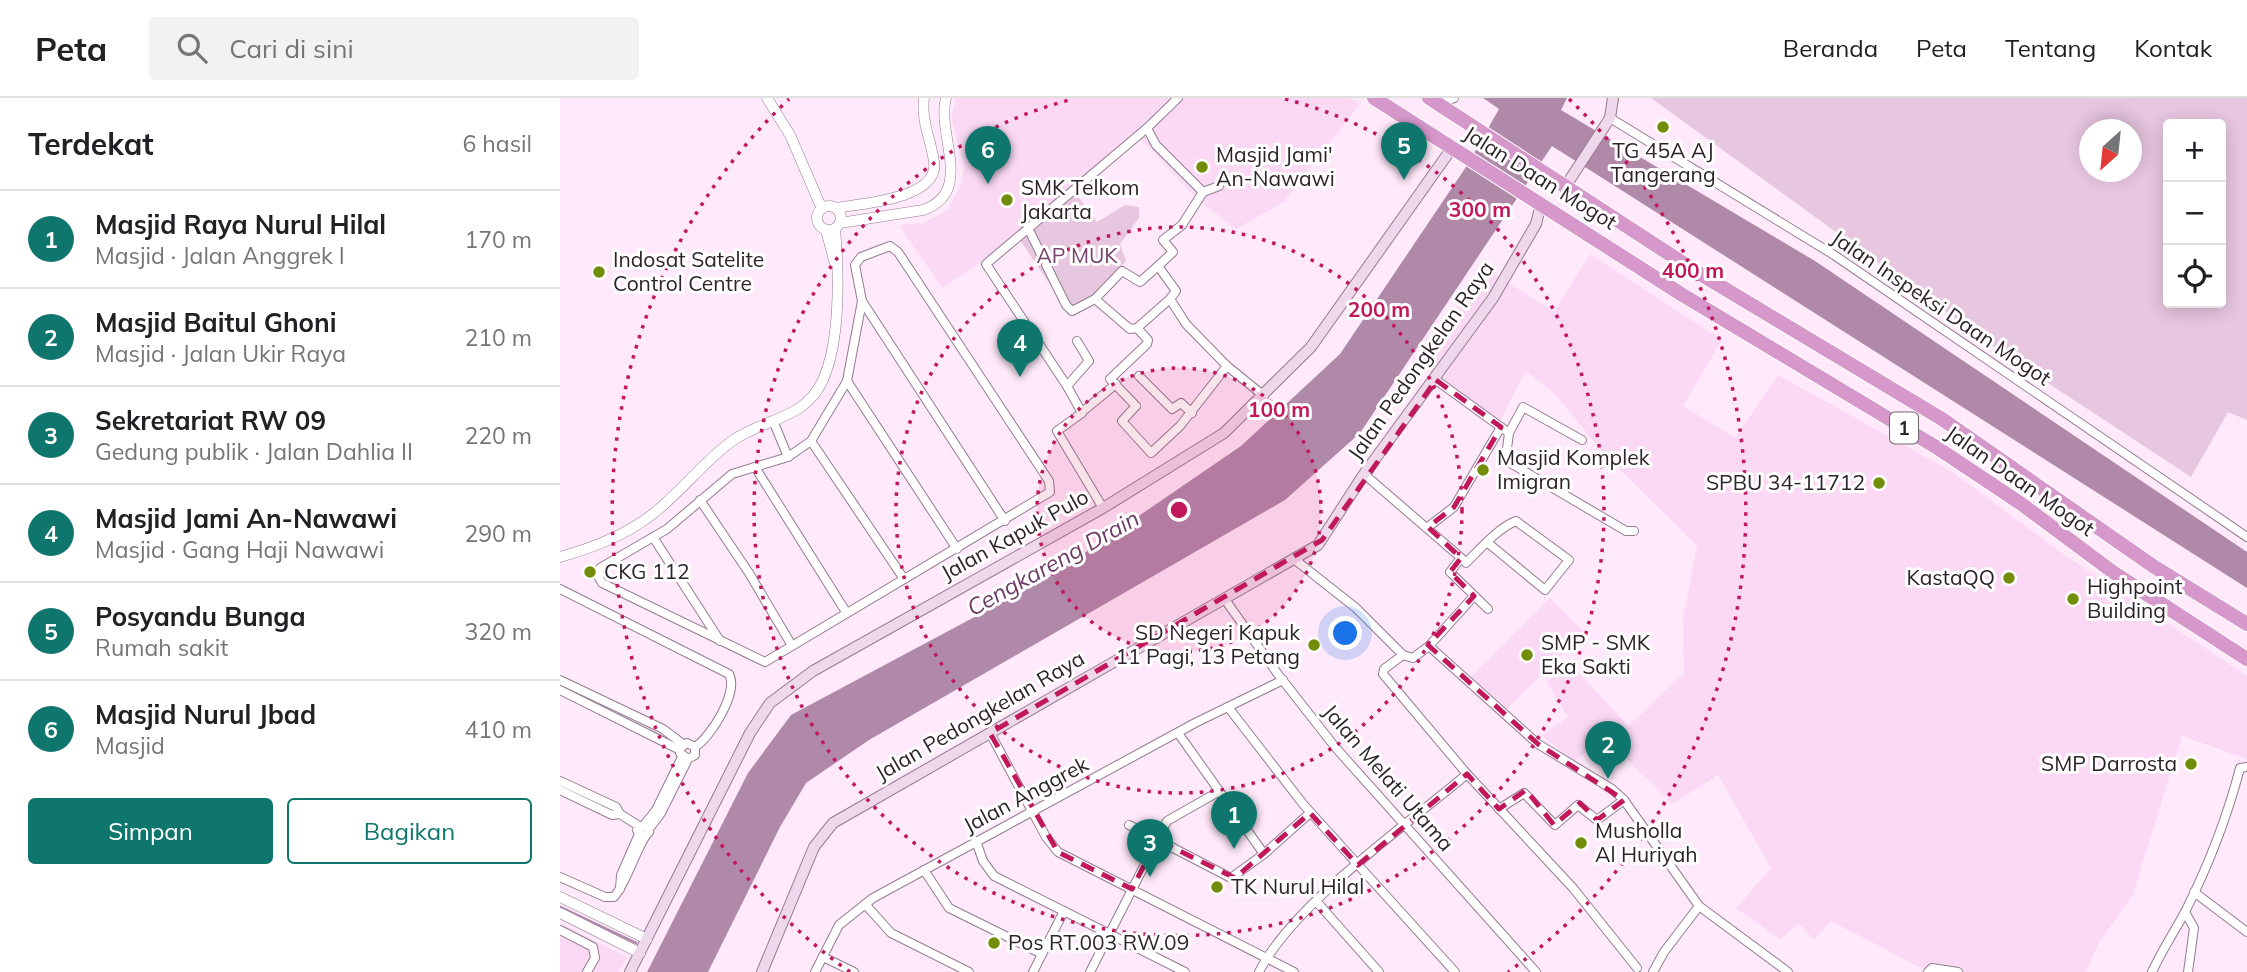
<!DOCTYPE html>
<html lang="id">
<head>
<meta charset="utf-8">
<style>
	:root { --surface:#fff; --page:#f2f2f2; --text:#202124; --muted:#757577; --line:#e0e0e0; --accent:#0f766e }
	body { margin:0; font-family:Mulish,sans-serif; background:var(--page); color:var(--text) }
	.controls { position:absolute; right:21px; top:21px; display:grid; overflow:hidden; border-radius:7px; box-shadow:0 4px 18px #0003 }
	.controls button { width:63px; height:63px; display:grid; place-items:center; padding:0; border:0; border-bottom:2px solid var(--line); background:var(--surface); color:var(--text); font:35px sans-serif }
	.compass { position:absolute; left:1519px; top:21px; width:63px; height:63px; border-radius:50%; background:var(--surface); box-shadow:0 4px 18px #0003; rotate:207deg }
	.you { position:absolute; left:786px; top:536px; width:24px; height:24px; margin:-18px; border:5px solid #fff; border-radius:50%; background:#1a73e8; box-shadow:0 0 0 10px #1a73e833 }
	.badge { display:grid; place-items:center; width:46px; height:46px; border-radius:50%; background:var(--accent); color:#fff; font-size:23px; font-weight:700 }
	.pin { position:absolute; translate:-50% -58px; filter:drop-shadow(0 2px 4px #0008) }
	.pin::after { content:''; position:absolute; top:37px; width:24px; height:21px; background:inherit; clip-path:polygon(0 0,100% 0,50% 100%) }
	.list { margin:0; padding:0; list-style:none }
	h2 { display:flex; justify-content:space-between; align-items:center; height:91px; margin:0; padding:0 28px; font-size:30px }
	h2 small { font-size:23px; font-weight:400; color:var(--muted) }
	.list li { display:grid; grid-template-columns:46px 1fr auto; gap:21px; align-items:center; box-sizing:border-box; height:98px; padding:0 28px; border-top:2px solid var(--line) }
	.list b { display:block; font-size:26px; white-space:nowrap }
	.list p { margin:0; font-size:23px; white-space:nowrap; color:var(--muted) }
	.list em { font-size:23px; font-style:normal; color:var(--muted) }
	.actions { display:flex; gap:14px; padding:21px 28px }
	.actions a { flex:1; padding:16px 0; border:2px solid var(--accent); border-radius:7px; text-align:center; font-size:24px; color:var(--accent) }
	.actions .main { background:var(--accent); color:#fff }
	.icon { flex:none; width:38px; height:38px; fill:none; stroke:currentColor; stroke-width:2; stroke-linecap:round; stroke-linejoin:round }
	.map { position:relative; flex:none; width:1687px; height:874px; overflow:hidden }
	header { display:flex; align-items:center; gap:42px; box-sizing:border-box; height:98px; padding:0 35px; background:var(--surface); border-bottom:2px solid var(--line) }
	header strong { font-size:33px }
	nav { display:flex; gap:38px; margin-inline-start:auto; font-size:24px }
	.search { width:490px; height:63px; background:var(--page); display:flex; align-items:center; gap:18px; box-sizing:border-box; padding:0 24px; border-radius:7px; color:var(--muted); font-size:26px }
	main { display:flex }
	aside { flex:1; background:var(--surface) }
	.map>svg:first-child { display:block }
</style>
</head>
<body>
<header>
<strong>Peta</strong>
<div class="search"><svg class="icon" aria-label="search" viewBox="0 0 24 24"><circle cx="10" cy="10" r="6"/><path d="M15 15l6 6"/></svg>Cari di sini</div>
<nav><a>Beranda</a><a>Peta</a><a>Tentang</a><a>Kontak</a></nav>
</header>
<main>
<aside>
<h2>Terdekat<small>6 hasil</small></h2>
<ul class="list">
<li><span class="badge">1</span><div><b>Masjid Raya Nurul Hilal</b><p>Masjid · Jalan Anggrek I</p></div><em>170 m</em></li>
<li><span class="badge">2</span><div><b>Masjid Baitul Ghoni</b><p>Masjid · Jalan Ukir Raya</p></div><em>210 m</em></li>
<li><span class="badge">3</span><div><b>Sekretariat RW 09</b><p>Gedung publik · Jalan Dahlia II</p></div><em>220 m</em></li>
<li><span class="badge">4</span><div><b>Masjid Jami An-Nawawi</b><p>Masjid · Gang Haji Nawawi</p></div><em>290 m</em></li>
<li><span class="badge">5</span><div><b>Posyandu Bunga</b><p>Rumah sakit</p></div><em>320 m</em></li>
<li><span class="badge">6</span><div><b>Masjid Nurul Jbad</b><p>Masjid</p></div><em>410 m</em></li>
</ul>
<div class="actions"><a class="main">Simpan</a><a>Bagikan</a></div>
</aside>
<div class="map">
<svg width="1687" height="874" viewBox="0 0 1687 874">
	<rect width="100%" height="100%" fill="#ffe9fa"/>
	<g fill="#fbd9f5">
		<polygon points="396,0 790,0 800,6 724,104 676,131 637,101 580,40 458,139 382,190 339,127 364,125 387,112 400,89 404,69 391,19"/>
		<polygon points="1030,156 1162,242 1123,308 1175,340 1218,277 1394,375 1503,456 1687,578 1687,661 1622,638 1573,796 1538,846 1526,874 1369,874 1271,823 1254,842 1238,825 1221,842 1176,810 1211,770 1158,677 1113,706 1045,640 1013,664 982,637 1008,619 987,584 1010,565 1068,628 1124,575 1123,520 1137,448 1045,357 995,296 966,273 939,325 860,266 923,169 994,214"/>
		<polygon points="990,500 1024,534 944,614 910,580"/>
		<polygon points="0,825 67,859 59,874 0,874"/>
	</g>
	<g fill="#e7c6e0" fill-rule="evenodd">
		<path d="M1091,0H1687V322L1668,314L1631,379L1447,258ZM1608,26H1661V205H1608ZM1530,32H1572V74H1530Z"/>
		<polygon points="513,92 537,124 565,107 579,109 579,120 560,146 566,163 531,200 509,215 458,139"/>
	</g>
	<polygon fill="#b089a9" points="923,0 1007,0 1001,12 1255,163 1687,454 1687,490 992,48 800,335 725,402 309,642 246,685 220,729 148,874 87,874 188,675 231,617 491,478 681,348 780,256 908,66 939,11"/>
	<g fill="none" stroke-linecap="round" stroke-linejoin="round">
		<polyline stroke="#b089a9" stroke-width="2.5" points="0,809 76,845"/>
		<g stroke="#947b8f" stroke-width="10">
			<g id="minor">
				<polyline points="879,6 894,0"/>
				<polyline points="1050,20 1274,157 1687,439"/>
				<polyline points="587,30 596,47 643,94 659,88"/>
				<polyline points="643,94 622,127 603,142 613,154 598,168 616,193 610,201 626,226 667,268 704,298"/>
				<polyline points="468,130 506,207 512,213 535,201 562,173 580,184 598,168"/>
				<polygon points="330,148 338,154 489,383 490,394 205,564 42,485 39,480 40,470 107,431 172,376 228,359 251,343 287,283 302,203 295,167 301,159"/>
				<polyline points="535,201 570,231 577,230 588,242 587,246 550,281 576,308 562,323 591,355 620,328 667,268"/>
				<polyline points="302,203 445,423"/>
				<polyline points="577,230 610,201"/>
				<polyline points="517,243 529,263 507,288 522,315 497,333 543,410"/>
				<polyline points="579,278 612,311 621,305 632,315"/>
				<polyline points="876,282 949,335 946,358 952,366 1066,433 1074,433"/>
				<polyline points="287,283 397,451"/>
				<polyline points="507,288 426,166 587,30 618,0"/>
				<polyline points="522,314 556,286"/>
				<polyline points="214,325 228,359"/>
				<polyline points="949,335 963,309 1022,342"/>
				<polyline points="251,343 344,481"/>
				<polyline points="195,369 286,514"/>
				<polyline points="804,376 899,458 901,460 890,474 928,511"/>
				<polyline points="140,402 189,475 231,546"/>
				<polyline points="868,429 894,409 941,329"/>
				<polyline points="93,439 160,543"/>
				<path d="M901,460L906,465C920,451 938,430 956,423L1009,462L985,492L928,445"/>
				<polyline points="734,461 796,510 843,557 853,560 869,548 978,646 1052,691 1064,702 1139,808 1228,874"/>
				<path d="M0,491L169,576C179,594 151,639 135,649"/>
				<polyline points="664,500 717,575 775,649 976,874"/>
				<polyline points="869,548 914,498"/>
				<polyline points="843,557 824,571 823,576 907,676 1013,790 1077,870"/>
				<polyline points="0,582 103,631 124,647"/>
				<polyline points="0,592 120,652"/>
				<polyline points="668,609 743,706 895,874"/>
				<polyline points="430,635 486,739 498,754 734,874"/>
				<polyline points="618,635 704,756 750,715"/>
				<polyline points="0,683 56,709 60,716 79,728"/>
				<polyline points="0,692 52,717 60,716"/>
				<polyline points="939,711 964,695 995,727 1018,707 1037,722 1064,702"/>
				<polyline points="84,727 96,712 122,659"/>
				<polyline points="569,727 671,780 704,756"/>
				<polyline points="89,731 101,715 128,661 135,657 135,649 127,645 121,649 120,655 128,661"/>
				<polyline points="416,743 423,763 434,778 625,874"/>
				<polyline points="364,772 389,810 482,856"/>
				<path d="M0,779L45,799H54C69,781 78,744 89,734L84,727L77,732L82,738"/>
				<polyline points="60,791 61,777 79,736"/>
				<polyline points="1634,794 1687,834"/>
				<polyline points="756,803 819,874"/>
				<polyline points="305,806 331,835 409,874"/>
				<polyline points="1625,814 1634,830 1628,874"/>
				<polyline points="0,832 33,849 35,860 27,874"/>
				<polyline points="263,859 294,874"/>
				<polyline points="255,874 279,827 313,800 635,625 723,582"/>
				<polyline points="473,874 504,813"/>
				<polyline points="530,874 607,723 658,694"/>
				<path d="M699,874C734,805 846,728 907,676"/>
				<polyline points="1093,874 1104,854 1139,808"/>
				<polyline points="1368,874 1372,870 1398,874"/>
				<path d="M1592,874C1602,852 1615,833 1626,812C1649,766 1667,720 1680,670L1687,669"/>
			</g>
		</g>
		<g stroke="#947b8f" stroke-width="11">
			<g id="tertiary">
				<polyline points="207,0 230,37 262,111"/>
				<circle cx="269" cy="120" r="12"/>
				<path d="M275,110C300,106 380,101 374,64C371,41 361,24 364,0"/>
				<path d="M280,125L363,112C415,94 376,37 386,0"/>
				<polyline points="266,132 275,166"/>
				<path d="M0,459C36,449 72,435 100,410C125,389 147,360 175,341C205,321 244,321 262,284C281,244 279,174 275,131"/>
				<polyline points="0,799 87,841"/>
				<polyline points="0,815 80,855"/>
			</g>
		</g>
		<g stroke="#947b8f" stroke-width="12">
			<g id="secondary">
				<polyline points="1005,89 1050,20 1053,0"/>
				<polyline points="70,874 190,635 210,605 253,573 543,410 664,335 751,249 892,50"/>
				<polyline points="202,874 254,749 273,725 758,447 804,376 933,200 976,126 981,106"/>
			</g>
		</g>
		<g stroke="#fff" stroke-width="16">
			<g id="trunk">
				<polyline points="814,0 1121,196 1376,349 1460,405 1557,477 1687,561"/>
				<polyline points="869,0 1137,174 1382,321 1593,468 1687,526"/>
			</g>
		</g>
		<use href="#minor" stroke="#fff" stroke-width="8"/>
		<use href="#tertiary" stroke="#fff" stroke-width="10"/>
		<use href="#secondary" stroke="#efd8ec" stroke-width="10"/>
		<use href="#trunk" stroke="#d698cb" stroke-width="14"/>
	</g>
	<path fill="none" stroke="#c2185b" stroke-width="5" stroke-dasharray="14 9" stroke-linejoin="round" d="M876,282L941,329L894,409L868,429L901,460L890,474L914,498L868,547L978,646L1064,702L1037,722L1020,705L994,727L966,692L939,711L907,676L798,767L750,715L675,780L597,742L572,791L498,754L430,635L762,442Z"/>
	<circle cx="619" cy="412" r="142" fill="#c2185b" fill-opacity=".12"/>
	<g fill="none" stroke="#c2185b" stroke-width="3.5" stroke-dasharray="3.5 7">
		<circle cx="619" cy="412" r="142"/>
		<circle cx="619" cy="412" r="283"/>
		<path d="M725 1A425 425 0 1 1 513 1"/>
		<path d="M290 874A567 567 0 0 1 229 1M1009 1A567 567 0 0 1 948 874"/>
	</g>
	<g fill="#718d0a" stroke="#fff" stroke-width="2.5">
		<circle cx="1103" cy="29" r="7"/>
		<circle cx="642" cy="69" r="7"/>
		<circle cx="447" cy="102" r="7"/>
		<circle cx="39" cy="174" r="7"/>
		<circle cx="923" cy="372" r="7"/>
		<circle cx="1319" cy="385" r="7"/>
		<circle cx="30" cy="474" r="7"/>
		<circle cx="1449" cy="480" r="7"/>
		<circle cx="1513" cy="501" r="7"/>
		<circle cx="754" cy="547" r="7"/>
		<circle cx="967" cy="557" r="7"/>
		<circle cx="1631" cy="666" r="7"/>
		<circle cx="1021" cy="745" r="7"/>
		<circle cx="657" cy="789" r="7"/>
		<circle cx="434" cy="845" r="7"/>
	</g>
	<g text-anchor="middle" stroke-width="6" stroke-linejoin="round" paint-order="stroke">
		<rect fill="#fff" stroke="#6c656b" stroke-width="2" x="1330" y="314.5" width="28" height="31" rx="5"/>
		<g font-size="19" font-weight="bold" fill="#2d232b">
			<text x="1344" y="337">1</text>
		</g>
		<g font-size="21" fill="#2d232b" stroke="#fff" text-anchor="start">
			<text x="1103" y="60" text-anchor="middle">TG 45A AJ<tspan x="1103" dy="24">Tangerang</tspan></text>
			<text x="656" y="64">Masjid Jami'<tspan x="656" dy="24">An-Nawawi</tspan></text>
			<text x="461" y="97">SMK Telkom<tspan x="461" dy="24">Jakarta</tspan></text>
			<text x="53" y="169">Indosat Satelite<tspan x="53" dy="24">Control Centre</tspan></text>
			<text x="937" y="367">Masjid Komplek<tspan x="937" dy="24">Imigran</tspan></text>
			<text x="1305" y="392" text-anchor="end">SPBU 34-11712</text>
			<text x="44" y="481">CKG 112</text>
			<text x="1435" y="487" text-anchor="end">KastaQQ</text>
			<text x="1527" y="496">Highpoint<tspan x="1527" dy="24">Building</tspan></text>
			<text x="740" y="542" text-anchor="end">SD Negeri Kapuk<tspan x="740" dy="24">11 Pagi, 13 Petang</tspan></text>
			<text x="981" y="552">SMP - SMK<tspan x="981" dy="24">Eka Sakti</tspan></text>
			<text x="1617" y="673" text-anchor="end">SMP Darrosta</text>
			<text x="1035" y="740">Musholla<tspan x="1035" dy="24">Al Huriyah</tspan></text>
			<text x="671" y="796">TK Nurul Hilal</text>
			<text x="448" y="852">Pos RT.003 RW.09</text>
		</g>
		<g font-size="21" fill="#2d232b" stroke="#fff">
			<text transform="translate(980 80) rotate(32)" y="7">Jalan Daan Mogot</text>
			<text transform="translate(1381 210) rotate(34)" y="7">Jalan Inspeksi Daan Mogot</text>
			<text transform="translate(861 263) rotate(-55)" y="7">Jalan Pedongkelan Raya</text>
			<text transform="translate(1460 383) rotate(35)" y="7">Jalan Daan Mogot</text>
			<text transform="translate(455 437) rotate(-29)" y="7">Jalan Kapuk Pulo</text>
			<text transform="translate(420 618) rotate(-30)" y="7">Jalan Pedongkelan Raya</text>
			<text transform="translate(828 680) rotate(49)" y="7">Jalan Melati Utama</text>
			<text transform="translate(466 697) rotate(-28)" y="7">Jalan Anggrek</text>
		</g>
		<g font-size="21" fill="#76416e" stroke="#fff">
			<text x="517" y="165">AP MUK</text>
		</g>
		<g font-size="23" font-style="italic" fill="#6e3a66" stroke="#fff">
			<text transform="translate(493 465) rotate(-29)" y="8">Cengkareng Drain</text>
		</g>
	</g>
	<circle cx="619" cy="412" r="10" fill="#c2185b" stroke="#fff" stroke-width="3.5"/>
	<g font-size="21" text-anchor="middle" font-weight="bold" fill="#c2185b" stroke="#fff" stroke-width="6" stroke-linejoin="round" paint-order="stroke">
		<text x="920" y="119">300 m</text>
		<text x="1133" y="180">400 m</text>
		<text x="819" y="219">200 m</text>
		<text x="719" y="319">100 m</text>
	</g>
</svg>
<div class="controls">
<button>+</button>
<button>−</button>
<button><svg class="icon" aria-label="locate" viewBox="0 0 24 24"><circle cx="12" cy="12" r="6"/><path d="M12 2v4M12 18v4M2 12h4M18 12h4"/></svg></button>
</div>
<svg class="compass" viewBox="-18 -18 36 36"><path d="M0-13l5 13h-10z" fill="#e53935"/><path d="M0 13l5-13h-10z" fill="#757577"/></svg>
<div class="you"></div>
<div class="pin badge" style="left:674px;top:751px">1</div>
<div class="pin badge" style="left:1048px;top:681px">2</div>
<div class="pin badge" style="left:590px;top:779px">3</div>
<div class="pin badge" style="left:460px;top:279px">4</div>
<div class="pin badge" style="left:844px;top:82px">5</div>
<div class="pin badge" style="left:428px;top:86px">6</div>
</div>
</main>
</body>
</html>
